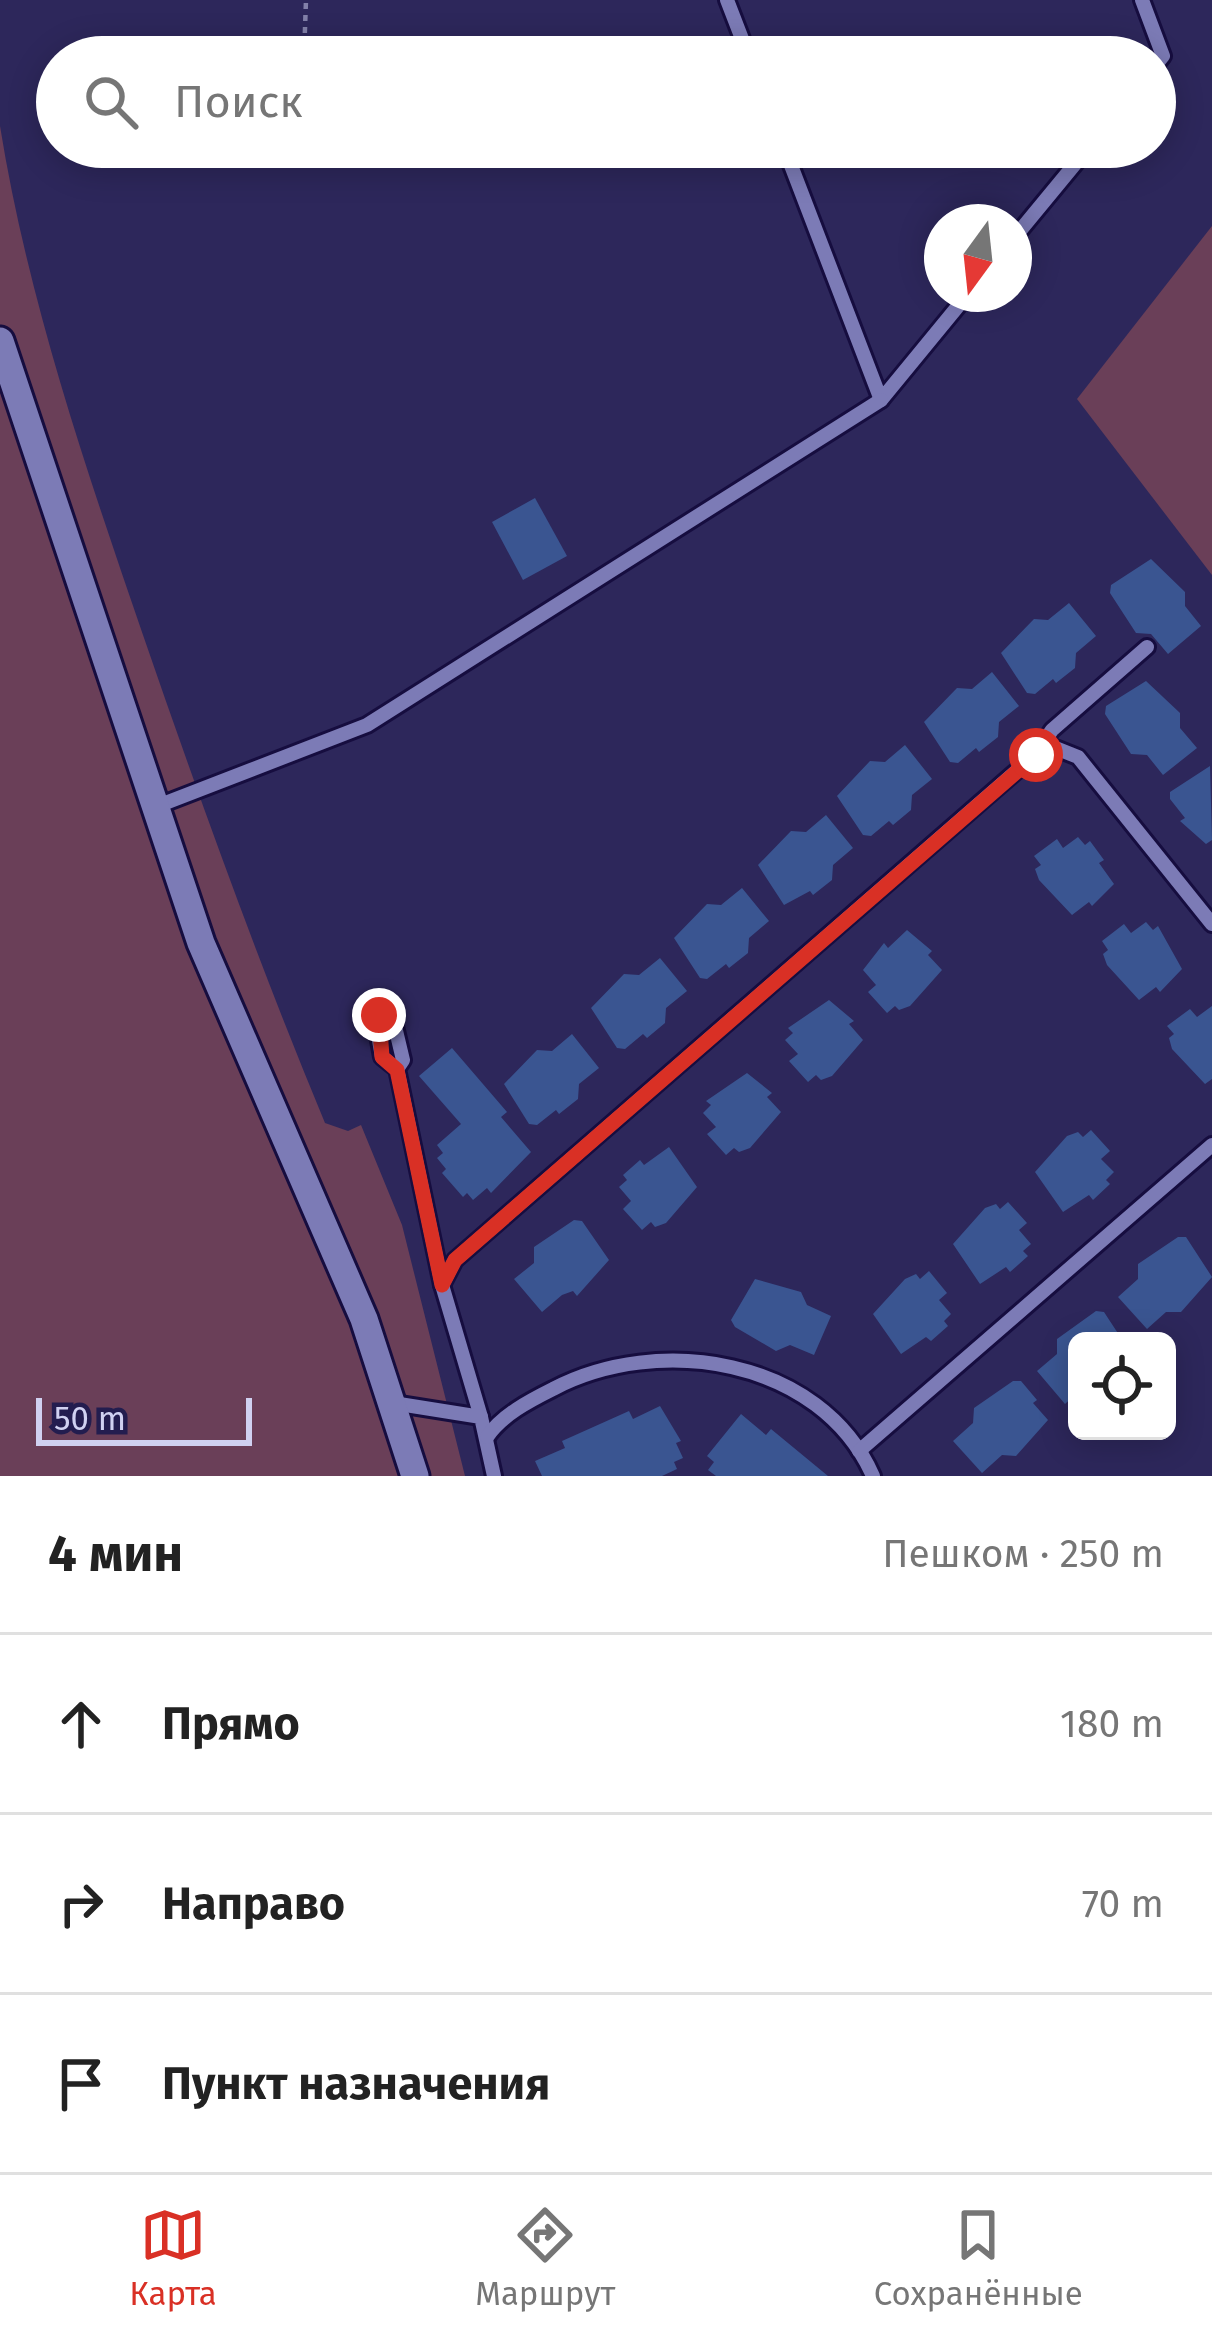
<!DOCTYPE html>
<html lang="ru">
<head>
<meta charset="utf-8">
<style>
	:root { --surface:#fff; --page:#f6f6f6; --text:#222; --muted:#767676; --line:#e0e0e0; --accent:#d93025 }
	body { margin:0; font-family:"Fira Sans",sans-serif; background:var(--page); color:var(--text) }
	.controls { position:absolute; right:36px; bottom:36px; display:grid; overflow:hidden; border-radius:18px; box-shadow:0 6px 30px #0003 }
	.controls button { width:108px; height:108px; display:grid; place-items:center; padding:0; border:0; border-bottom:3px solid var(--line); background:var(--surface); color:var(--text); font:60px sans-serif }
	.compass { position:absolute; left:924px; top:204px; width:108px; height:108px; border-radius:50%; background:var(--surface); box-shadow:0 6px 30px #0003; rotate:195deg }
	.scale { position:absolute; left:36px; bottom:30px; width:216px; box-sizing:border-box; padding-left:12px; border:6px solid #d0d1f1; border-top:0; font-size:33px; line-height:42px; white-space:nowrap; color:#d0d1f1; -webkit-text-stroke:9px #231d4f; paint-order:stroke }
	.stop { position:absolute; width:36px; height:36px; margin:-27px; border:9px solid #d93025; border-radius:50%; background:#fff }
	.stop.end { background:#d93025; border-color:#fff; box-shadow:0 3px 12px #0008 }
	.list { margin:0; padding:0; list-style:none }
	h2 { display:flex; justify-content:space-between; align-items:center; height:156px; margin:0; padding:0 48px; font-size:51px }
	h2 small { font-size:39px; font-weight:400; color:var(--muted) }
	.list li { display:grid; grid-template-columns:78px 1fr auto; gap:36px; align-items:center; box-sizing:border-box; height:180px; padding:0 48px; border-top:3px solid var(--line) }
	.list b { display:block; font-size:45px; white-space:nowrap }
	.list em { font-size:39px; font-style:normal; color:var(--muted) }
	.icon { flex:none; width:66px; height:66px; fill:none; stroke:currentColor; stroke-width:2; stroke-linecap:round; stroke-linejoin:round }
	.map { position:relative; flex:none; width:1212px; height:1476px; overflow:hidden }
	.search { position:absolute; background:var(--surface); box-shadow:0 6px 30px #0003; left:36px; right:36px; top:36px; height:132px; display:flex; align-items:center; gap:30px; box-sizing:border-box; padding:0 42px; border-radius:66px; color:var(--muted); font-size:45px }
	.sheet { height:696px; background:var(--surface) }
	nav { display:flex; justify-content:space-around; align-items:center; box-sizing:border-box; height:168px; border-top:3px solid var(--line); background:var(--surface); font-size:33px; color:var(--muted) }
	nav a { display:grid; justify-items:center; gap:6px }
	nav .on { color:var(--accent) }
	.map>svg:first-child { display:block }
</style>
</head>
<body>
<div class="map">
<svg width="1212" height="1476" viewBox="0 0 1212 1476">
	<rect width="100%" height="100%" fill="#2d275b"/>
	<g fill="#6a3f58">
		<path d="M0,126C28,300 86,469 143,635C200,800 258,962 325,1123L348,1131L361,1125L402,1225L465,1476H0Z"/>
		<polygon points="1212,226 1212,575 1077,399"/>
	</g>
	<g fill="#3a5591">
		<polygon points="535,498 567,556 523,580 492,522"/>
		<polygon points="1151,559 1185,592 1185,606 1201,626 1168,654 1151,634 1136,633 1110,593 1111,585"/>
		<polygon points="1069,603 1096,636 1076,653 1075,668 1056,683 1053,679 1035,694 1027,693 1001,653 1034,619 1048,620"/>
		<polygon points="992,672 1019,706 999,722 998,737 979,752 976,748 958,763 950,762 924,722 957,688 972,689"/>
		<polygon points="1146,681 1180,713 1180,728 1197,748 1163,775 1147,755 1131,754 1105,714 1106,706"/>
		<polygon points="905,745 932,779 912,795 911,810 893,825 889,821 871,836 863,835 837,796 870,761 885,762"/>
		<polygon points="1210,766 1212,840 1206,844 1180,821 1185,818 1170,799 1170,792"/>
		<polygon points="826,815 853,848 833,865 832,880 813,895 810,891 784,905 758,865 791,831 806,832"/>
		<polygon points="1078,837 1085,845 1090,841 1104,860 1099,863 1114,884 1092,906 1089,902 1072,915 1039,880 1035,869 1041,865 1034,856 1057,839 1063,848"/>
		<polygon points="742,888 769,921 749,938 748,953 729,968 726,964 707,979 700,978 674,938 707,904 721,905"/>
		<polygon points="1146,922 1153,930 1158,926 1182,969 1160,992 1156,987 1139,1000 1107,965 1103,954 1108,950 1102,941 1124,924 1131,933"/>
		<polygon points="907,930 932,951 928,955 942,970 910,1006 899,1010 895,1006 887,1013 868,992 876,985 863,970 884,943 888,948"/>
		<polygon points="660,958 687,991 666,1008 665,1023 647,1038 643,1034 625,1049 617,1048 591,1008 624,974 639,975"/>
		<polygon points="829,1000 854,1021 849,1024 863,1040 832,1076 821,1080 816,1075 808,1082 789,1061 798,1054 785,1040 793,1033 788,1028"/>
		<polygon points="1212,1006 1212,1079 1205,1084 1172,1049 1169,1038 1174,1034 1167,1026 1190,1009 1197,1017"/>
		<polygon points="572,1034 599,1068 579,1084 578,1099 559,1114 556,1110 537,1125 529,1124 504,1084 537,1050 552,1051"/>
		<polygon points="452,1048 507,1112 501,1117 531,1152 491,1193 487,1188 473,1200 467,1193 463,1197 442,1173 446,1169 437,1158 443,1153 437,1145 461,1124 419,1076"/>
		<polygon points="747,1073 772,1093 767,1097 781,1112 750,1148 739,1152 734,1148 726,1155 707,1134 716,1127 703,1113 711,1105 706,1101"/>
		<polygon points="1091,1130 1110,1151 1101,1159 1114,1172 1106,1180 1110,1184 1093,1200 1089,1195 1063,1212 1035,1172 1067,1136 1078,1132 1083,1137"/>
		<polygon points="669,1147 697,1187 666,1223 655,1227 651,1222 642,1230 623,1209 631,1201 619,1187 627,1180 623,1175 640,1160 644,1165"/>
		<polygon points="1008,1202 1027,1223 1019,1230 1031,1244 1023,1251 1028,1256 1010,1272 1006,1267 980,1284 953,1244 985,1208 996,1204 1000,1209"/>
		<polygon points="574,1220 582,1221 609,1260 577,1296 573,1291 562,1295 542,1312 514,1279 534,1263 534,1247"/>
		<polygon points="1178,1237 1186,1237 1212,1277 1181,1312 1166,1312 1147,1329 1118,1297 1138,1279 1138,1264"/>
		<polygon points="929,1271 947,1293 939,1300 951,1314 944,1321 948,1326 931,1341 926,1337 901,1354 873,1314 905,1279 916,1274 920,1279"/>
		<polygon points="755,1279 801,1292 807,1305 831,1316 814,1355 790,1345 776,1351 735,1327 731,1320"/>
		<polygon points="1096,1311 1104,1312 1123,1341 1077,1341 1077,1393 1065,1404 1037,1371 1057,1354 1057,1339"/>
		<polygon points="1013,1381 1021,1381 1037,1400 1033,1403 1048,1420 1016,1456 1002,1455 982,1473 953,1441 973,1423 974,1408"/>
		<polygon points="660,1406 681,1441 676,1443 683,1458 674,1462 677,1469 662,1476 542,1476 535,1461 565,1448 562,1441 629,1411 633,1419"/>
		<polygon points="741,1414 766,1435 771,1429 828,1476 716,1476 708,1470 714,1462 707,1456"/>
	</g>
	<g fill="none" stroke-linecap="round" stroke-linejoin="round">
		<g stroke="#160d3f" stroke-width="20">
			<g id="service">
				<polyline points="727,0 749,57"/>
				<polyline points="1142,0 1163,56 1155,66"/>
				<polyline points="784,147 881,400 968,294"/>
				<polyline points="1014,238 1089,147"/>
				<polyline points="1037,754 1053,747 1078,757 1212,924"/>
				<polyline points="155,807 367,725 881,400"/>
				<polyline points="397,1069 382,1057 376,1024 386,1012 393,1018 403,1060 397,1069 442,1285 481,1417"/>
				<polyline points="442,1285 455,1260 1035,755 1052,730 1147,647"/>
				<polyline points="393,1403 481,1417 494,1476"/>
				<path d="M487,1437C502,1415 529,1401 553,1389C657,1334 820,1357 873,1476"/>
				<polyline points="859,1451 1212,1145"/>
			</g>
		</g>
		<g stroke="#160d3f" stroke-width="33">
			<polyline id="minor" points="0,341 201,943 364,1319 415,1476"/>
		</g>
		<g stroke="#8280a9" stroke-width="4.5" stroke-dasharray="6 6" stroke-linecap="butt">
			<polyline points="304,57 306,0"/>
			<polyline points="302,159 302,147"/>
		</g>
		<use href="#service" stroke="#7c7bb6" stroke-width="14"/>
		<use href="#minor" stroke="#7c7bb6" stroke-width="27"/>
	</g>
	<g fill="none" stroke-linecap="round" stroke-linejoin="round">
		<polyline stroke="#d93025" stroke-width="15" points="379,1015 382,1057 397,1070 442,1285 455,1260 1036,755"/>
	</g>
</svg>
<div class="controls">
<button><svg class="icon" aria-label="locate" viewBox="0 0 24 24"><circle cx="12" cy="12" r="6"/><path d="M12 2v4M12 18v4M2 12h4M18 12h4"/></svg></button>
</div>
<svg class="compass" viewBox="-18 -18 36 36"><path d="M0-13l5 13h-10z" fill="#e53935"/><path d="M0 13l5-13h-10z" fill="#767676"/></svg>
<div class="scale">50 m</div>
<div class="stop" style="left:1036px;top:755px"></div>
<div class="stop end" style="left:379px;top:1015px"></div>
<div class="search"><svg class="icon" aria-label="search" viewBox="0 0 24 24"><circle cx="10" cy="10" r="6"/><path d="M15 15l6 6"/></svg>Поиск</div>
</div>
<section class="sheet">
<h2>4 мин<small>Пешком · 250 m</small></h2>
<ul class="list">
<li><svg class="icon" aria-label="ahead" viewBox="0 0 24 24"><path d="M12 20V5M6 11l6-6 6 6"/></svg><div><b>Прямо</b></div><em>180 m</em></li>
<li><svg class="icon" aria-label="right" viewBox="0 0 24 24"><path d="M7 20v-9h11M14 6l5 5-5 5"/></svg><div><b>Направо</b></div><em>70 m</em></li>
<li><svg class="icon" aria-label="arrive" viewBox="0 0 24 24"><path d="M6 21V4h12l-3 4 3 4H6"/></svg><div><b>Пункт назначения</b></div></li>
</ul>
</section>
<nav>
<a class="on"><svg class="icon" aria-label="map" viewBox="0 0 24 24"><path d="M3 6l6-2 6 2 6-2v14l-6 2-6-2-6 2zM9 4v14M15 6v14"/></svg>Карта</a>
<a><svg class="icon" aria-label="directions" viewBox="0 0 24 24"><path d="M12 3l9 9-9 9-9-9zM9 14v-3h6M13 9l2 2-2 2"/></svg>Маршрут</a>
<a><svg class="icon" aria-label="saved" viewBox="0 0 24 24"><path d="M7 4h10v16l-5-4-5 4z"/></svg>Сохранённые</a>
</nav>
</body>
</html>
